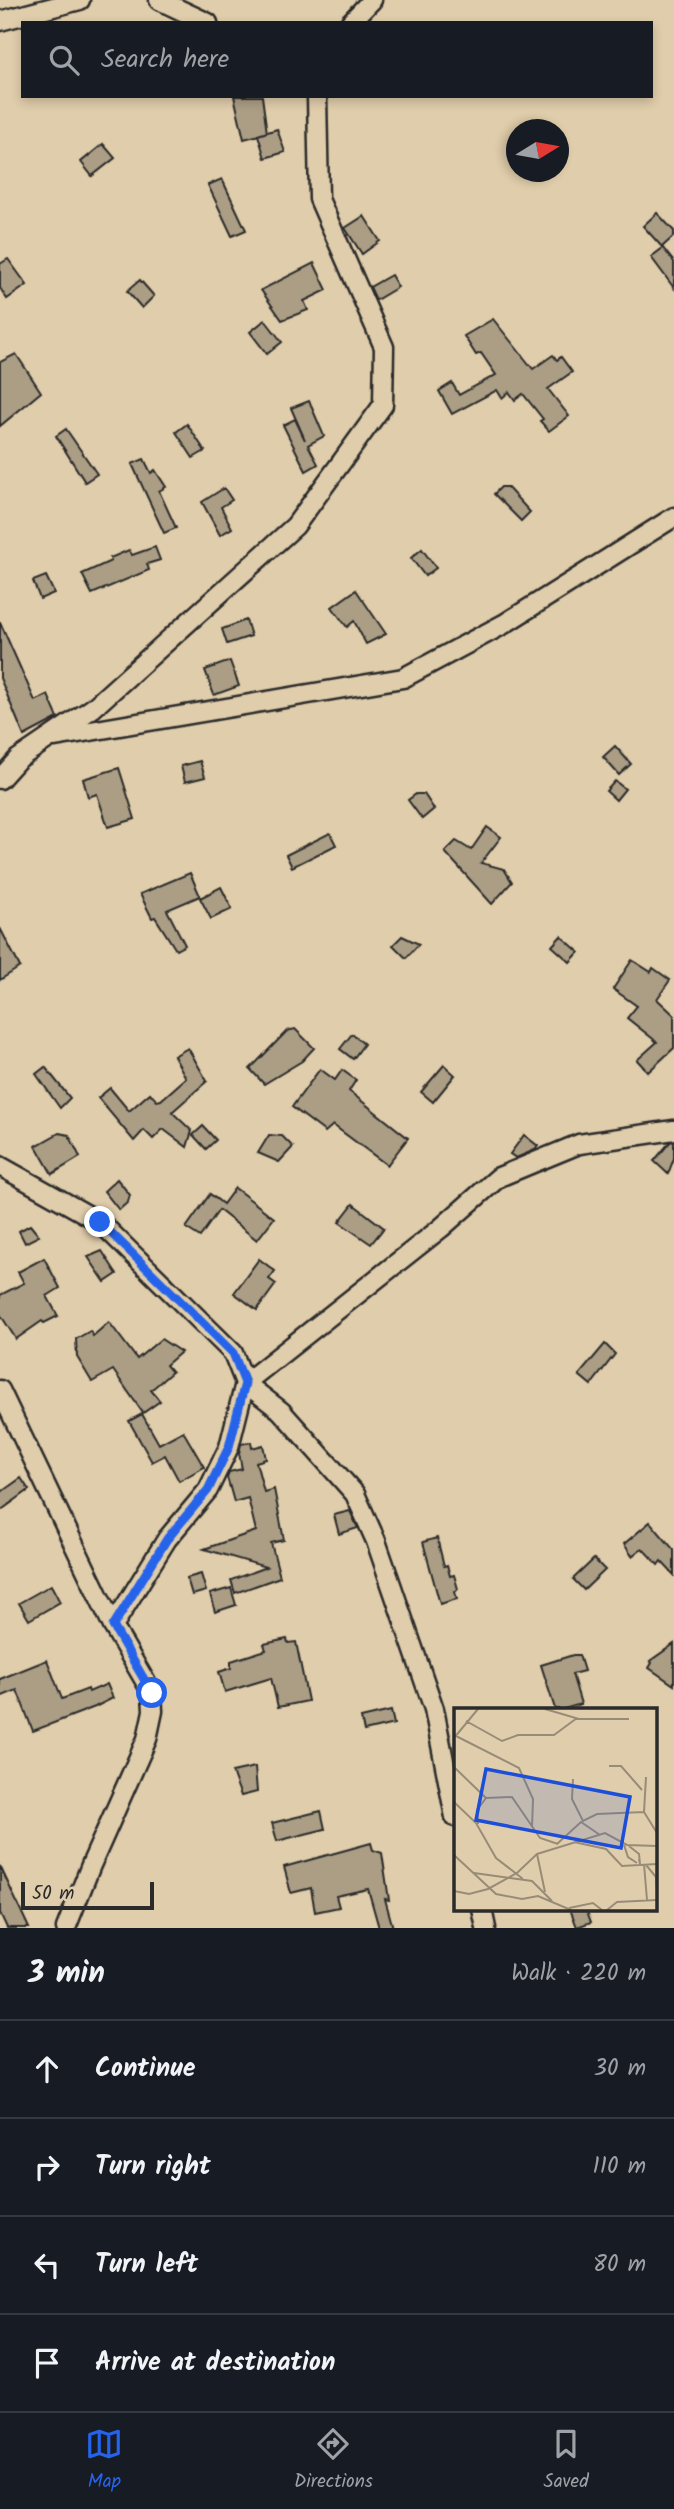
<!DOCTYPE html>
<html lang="en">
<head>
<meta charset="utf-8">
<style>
	:root { --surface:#171b24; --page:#20242c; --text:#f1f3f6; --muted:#9ea1a6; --line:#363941; --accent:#2563eb }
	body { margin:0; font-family:Kalam,sans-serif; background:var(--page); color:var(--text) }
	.compass { position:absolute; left:506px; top:119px; width:63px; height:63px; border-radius:50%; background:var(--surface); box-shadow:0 4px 10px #0003; rotate:79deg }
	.scale { position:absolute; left:21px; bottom:18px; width:133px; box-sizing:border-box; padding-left:7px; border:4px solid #2b2b2b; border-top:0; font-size:19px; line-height:24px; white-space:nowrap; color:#2b2b2b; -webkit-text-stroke:5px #e0cdab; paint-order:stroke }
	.stop { position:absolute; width:21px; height:21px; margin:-16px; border:5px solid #2563eb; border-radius:50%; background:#fff }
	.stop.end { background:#2563eb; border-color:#fff; box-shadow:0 2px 7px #0008 }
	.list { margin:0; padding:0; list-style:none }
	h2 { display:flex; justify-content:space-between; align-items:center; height:91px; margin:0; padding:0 28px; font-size:30px }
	h2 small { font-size:23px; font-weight:400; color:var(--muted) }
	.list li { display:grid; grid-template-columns:46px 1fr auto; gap:21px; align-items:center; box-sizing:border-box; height:98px; padding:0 28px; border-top:2px solid var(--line) }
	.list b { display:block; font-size:26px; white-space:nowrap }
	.list em { font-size:23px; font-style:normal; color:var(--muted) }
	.icon { flex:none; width:38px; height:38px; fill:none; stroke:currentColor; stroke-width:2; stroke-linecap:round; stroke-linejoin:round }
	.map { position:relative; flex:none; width:674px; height:1928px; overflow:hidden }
	.search { position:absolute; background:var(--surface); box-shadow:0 4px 10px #0003; left:21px; right:21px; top:21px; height:77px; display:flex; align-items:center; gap:18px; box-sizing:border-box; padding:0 24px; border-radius:0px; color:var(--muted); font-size:26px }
	.sheet { height:483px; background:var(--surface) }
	nav { display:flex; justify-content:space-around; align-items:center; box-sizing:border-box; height:98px; border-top:2px solid var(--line); background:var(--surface); font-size:19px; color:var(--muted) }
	nav a { display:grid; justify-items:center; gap:4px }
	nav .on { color:var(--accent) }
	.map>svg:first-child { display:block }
</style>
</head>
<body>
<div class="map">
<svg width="674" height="1928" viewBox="0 0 674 1928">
	<rect width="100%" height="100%" fill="#e0cdab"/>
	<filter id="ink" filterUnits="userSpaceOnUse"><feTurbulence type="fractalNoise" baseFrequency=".0143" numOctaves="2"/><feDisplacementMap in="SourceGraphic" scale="14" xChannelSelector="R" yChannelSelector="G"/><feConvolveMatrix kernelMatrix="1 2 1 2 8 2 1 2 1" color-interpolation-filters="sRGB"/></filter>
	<g filter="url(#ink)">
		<g fill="#ab9e85" stroke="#2b2b2b" stroke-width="2">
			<polygon points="234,96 262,96 267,133 244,139"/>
			<polygon points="277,129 285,152 265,158 258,135"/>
			<polygon points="103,144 115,158 92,176 81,162"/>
			<polygon points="222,179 246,230 232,236 208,185"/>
			<polygon points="657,213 674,231 674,236 662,247 643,226"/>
			<polygon points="364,216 380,241 362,254 345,228"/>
			<polygon points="663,248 674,262 674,288 651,257"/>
			<polygon points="8,259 27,285 7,299 0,288 0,264"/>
			<polygon points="314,263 327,290 304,301 308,310 282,320 261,290"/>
			<polygon points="391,275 398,287 376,300 370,287"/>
			<polygon points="140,280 154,296 142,308 127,291"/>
			<polygon points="493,319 533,369 553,355 557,360 561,357 572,372 548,389 569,416 549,431 540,421 543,419 523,394 515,400 509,392 502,398 497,390 452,414 439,391 452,383 459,395 496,375 481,353 476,355 464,336"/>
			<polygon points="265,320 282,342 267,354 250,332"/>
			<polygon points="16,354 41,392 0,426 0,362"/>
			<polygon points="309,401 324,436 308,445 318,464 306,471 283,425 295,419 305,440 291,408"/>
			<polygon points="187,424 205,451 193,458 176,432"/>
			<polygon points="66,429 97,474 85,482 56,436"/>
			<polygon points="144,459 151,473 155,470 166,487 159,491 176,528 164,533 132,464"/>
			<polygon points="501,487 507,487 530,512 521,521 494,494"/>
			<polygon points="224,488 232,500 221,507 232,528 220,535 202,502"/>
			<polygon points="155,547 160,560 147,564 149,570 92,594 82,574 111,561 110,558 129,550 132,555"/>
			<polygon points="422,549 436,568 425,576 411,558"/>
			<polygon points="46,576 54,593 40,599 33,581"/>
			<polygon points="356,590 386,634 366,644 354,621 347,627 332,607"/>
			<polygon points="246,620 251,636 227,644 222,629"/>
			<polygon points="0,622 35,701 48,695 58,718 24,736 0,678"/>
			<polygon points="230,661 239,686 214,695 205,670"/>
			<polygon points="615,746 631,764 619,775 603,757"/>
			<polygon points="200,761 205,777 185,782 181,766"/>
			<polygon points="119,768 135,819 108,827 97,794 88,797 83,779"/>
			<polygon points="615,781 625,789 616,800 606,791"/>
			<polygon points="416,794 424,794 434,809 422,819 408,800"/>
			<polygon points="487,827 501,837 481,863 504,869 512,882 492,904 445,852 456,841 471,850"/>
			<polygon points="330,833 336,845 292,867 286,855"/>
			<polygon points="190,873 200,896 167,910 185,945 176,950 155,917 152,918 140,894"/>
			<polygon points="221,887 232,909 211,919 200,898"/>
			<polygon points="0,928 20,967 0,980"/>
			<polygon points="402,936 419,944 406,958 393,945"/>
			<polygon points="561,936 579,952 570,962 552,946"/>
			<polygon points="632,960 651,972 653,968 670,980 657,999 674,1015 674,1048 648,1072 637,1060 657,1042 627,1018 637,1006 613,989"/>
			<polygon points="295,1029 314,1048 302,1061 264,1084 250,1069 287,1031"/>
			<polygon points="352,1034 364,1044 353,1059 340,1049"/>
			<polygon points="188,1048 207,1081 172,1112 192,1131 187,1147 163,1129 153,1139 144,1130 134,1141 98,1098 110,1088 129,1111 150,1093 157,1101 161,1100 186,1078 174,1056"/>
			<polygon points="444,1065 455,1075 433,1102 421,1092"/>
			<polygon points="45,1067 70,1098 60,1108 36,1074"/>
			<polygon points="320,1069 335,1080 342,1070 356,1080 349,1091 408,1138 387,1165 333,1125 325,1132 292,1107"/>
			<polygon points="203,1126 216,1140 206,1149 193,1135"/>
			<polygon points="59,1133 69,1135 80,1157 52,1174 36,1146"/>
			<polygon points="269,1135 282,1136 293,1147 279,1162 258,1153"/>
			<polygon points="524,1135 538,1146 535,1150 516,1158 510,1154"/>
			<polygon points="674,1141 674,1158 668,1174 654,1161 670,1142"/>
			<polygon points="117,1179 130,1195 128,1202 119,1210 104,1191"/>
			<polygon points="235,1188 274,1218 257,1240 219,1210 200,1237 186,1228 210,1194 223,1204"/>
			<polygon points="353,1204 384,1228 371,1244 339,1222"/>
			<polygon points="30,1225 39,1236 25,1243 19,1231"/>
			<polygon points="102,1251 117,1274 105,1282 88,1257"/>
			<polygon points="44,1258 60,1288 47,1296 58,1316 44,1323 42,1321 16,1339 0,1314 0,1295 24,1283 18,1272"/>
			<polygon points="259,1259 275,1271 269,1279 276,1284 257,1310 234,1293"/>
			<polygon points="109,1322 137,1359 161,1339 181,1352 166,1365 172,1372 151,1390 160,1401 143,1413 113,1370 92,1382 77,1357 76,1339 90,1331 93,1336"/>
			<polygon points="605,1344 615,1354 591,1385 579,1375"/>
			<polygon points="142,1414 159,1444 183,1431 204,1467 179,1481 165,1455 152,1462 129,1421"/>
			<polygon points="251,1442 252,1448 263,1445 266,1459 256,1462 264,1492 274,1489 284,1540 271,1543 280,1577 235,1593 231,1580 266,1567 204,1549 256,1531 248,1498 234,1502 227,1477 229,1472 242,1469 239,1453 241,1444"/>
			<polygon points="21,1478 29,1490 0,1511 0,1493"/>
			<polygon points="350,1511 358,1528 339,1534 334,1515"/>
			<polygon points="650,1522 674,1550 674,1575 661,1561 658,1565 642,1548 632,1556 624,1544"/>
			<polygon points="437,1538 444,1566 447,1565 450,1576 454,1575 458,1589 455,1592 457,1599 440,1604 423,1542"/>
			<polygon points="594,1559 605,1570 584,1590 573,1579"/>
			<polygon points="201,1574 206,1591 192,1595 187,1578"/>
			<polygon points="51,1585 60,1602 29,1620 19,1603"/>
			<polygon points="231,1588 236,1605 215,1612 210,1594"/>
			<polygon points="287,1639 288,1643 296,1642 308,1701 278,1707 271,1678 225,1692 219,1672 231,1668 231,1661 266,1650 264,1644"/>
			<polygon points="674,1644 674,1685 649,1668 652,1663 650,1661"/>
			<polygon points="573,1655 579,1655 584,1671 572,1674 581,1704 564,1709 555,1709 541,1665"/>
			<polygon points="47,1660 62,1699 88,1689 89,1692 107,1684 113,1698 95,1707 33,1731 17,1690 0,1697 0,1679"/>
			<polygon points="391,1711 394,1724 364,1731 361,1718"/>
			<polygon points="255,1767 257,1792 241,1796 232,1772"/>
			<polygon points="321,1811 325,1829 277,1841 272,1823"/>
			<polygon points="371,1843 373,1850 382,1853 389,1900 385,1899 393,1928 379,1928 368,1889 336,1896 339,1907 315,1912 311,1888 291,1893 284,1867"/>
			<polygon points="0,1866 29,1928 7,1928 0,1913"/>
			<polygon points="570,1909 586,1909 591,1922 577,1927"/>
		</g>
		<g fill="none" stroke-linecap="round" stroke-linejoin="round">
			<g stroke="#2b2b2b" stroke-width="23">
				<g id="minor">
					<polyline points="159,0 208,23"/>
					<polyline points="0,21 80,0"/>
					<polyline points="350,23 372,0"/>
					<polyline points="55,737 403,678 504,624 674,517"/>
					<polyline points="0,779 18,759 93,708 295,526 383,405 384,347 319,199 317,96"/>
					<polyline points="0,1166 100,1222 233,1353 245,1383 229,1447 208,1490 167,1539 113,1626"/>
					<polyline points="0,1390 113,1626 152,1693 153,1711 147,1739 91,1865 66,1928"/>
					<polyline points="455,1817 434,1709 376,1541 355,1494 281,1411 245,1383 441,1228 499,1177 579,1144 674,1130"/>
					<polyline points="482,1909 486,1928"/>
				</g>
			</g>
			<use href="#minor" stroke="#e0cdab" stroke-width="18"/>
		</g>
	</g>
	<g fill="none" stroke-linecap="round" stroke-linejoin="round" filter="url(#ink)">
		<polyline stroke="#2563eb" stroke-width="9" points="100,1222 233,1353 245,1383 229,1447 208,1490 167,1539 113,1626 152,1693"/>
	</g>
	<g transform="translate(454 1708)">
		<rect width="203" height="203" fill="#e0cdab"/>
		<path fill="none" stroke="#988c78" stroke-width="2" d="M91,1L125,11H175M12,13L48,33L64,27H100L123,10M0,27L65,60L79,91L78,119M0,30L24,1M155,58H167L188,82M0,59L32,90M192,69L190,104L203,125M119,71L118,91L129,113L143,106L190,104M32,90L58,89L86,130L104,136M0,94L22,115L42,150L69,171M24,116L23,102L32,90M120,134L152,141L168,158L203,156M103,136L127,114L146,127M170,137L174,149L183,155M175,138L185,146L186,156L185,151M0,147L42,186L68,191L84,188L117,202M190,156L193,192M192,157L202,169L203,184M20,165L78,173L98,193M0,183L15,186L34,181L63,165L83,146M91,184L83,146L151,125L173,137L203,138M115,200L139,195L148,202M153,202L163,194L203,192"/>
		<path fill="#1d4ed8" fill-opacity="0.15" stroke="#1d4ed8" stroke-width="3.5" d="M32,61L176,89L167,140L22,112Z"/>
		<rect width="203" height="203" fill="none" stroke="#2b2b2b" stroke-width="3.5"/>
	</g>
</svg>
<svg class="compass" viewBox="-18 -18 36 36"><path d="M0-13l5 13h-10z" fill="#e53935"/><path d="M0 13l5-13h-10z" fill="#9ea1a6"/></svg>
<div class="scale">50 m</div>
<div class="stop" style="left:152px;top:1693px"></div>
<div class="stop end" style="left:100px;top:1222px"></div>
<div class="search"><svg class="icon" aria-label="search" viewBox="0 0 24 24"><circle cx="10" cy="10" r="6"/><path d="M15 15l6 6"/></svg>Search here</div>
</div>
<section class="sheet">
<h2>3 min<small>Walk · 220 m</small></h2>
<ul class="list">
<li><svg class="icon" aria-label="ahead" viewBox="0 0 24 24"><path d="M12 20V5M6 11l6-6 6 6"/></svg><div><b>Continue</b></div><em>30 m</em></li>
<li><svg class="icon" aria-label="right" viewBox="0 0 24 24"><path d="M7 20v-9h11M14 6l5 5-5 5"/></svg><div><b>Turn right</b></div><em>110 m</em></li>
<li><svg class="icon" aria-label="left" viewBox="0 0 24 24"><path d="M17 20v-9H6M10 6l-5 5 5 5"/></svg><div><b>Turn left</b></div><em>80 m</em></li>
<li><svg class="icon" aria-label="arrive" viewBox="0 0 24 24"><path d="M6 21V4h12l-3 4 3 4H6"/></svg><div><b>Arrive at destination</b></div></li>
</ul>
</section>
<nav>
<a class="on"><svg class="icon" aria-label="map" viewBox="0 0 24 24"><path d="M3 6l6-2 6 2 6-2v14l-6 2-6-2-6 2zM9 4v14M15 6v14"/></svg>Map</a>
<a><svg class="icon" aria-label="directions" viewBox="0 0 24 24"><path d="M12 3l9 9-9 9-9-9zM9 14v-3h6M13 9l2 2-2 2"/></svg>Directions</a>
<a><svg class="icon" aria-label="saved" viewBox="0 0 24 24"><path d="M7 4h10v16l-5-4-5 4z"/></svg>Saved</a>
</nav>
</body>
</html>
